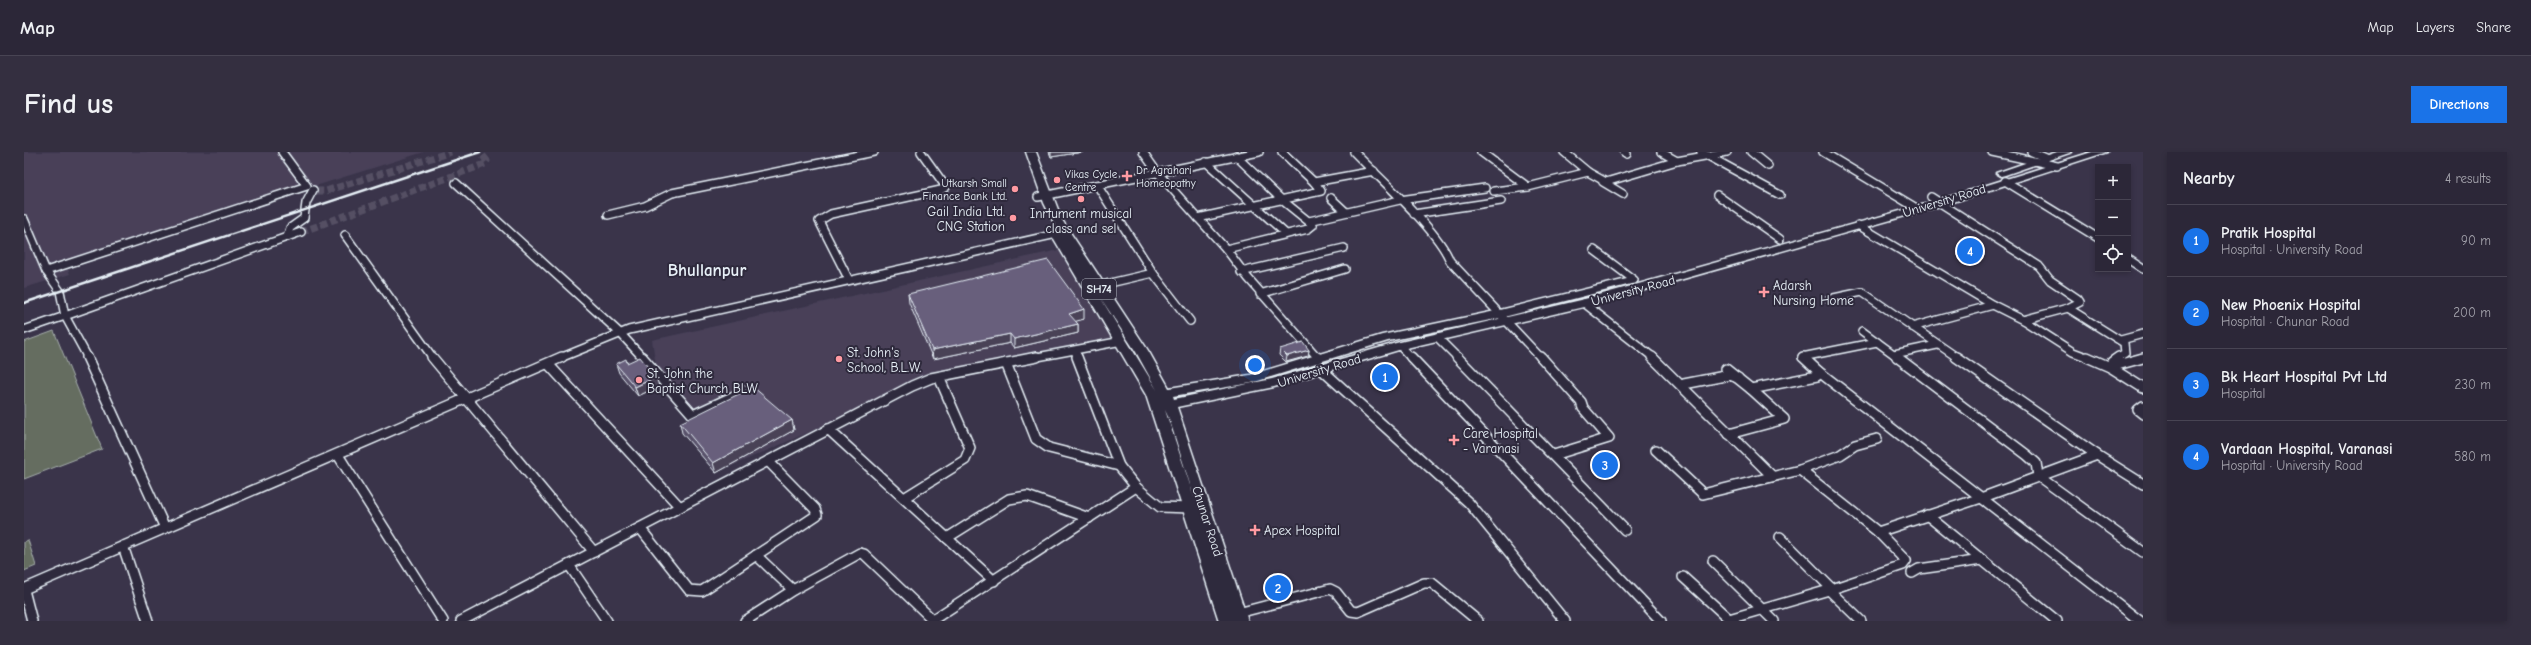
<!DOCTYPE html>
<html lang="en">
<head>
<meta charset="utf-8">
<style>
	:root { --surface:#2c2738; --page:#342f40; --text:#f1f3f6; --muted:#a6a5ae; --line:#484453; --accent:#1a73e8 }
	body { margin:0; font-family:"Comic Neue",sans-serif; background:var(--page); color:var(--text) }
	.controls { position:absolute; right:12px; top:12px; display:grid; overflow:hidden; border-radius:0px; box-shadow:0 2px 6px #0003 }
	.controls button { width:36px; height:36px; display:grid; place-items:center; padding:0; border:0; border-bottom:1px solid var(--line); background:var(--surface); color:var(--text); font:20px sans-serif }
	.you { position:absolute; left:1231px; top:213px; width:14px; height:14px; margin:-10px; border:3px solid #fff; border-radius:50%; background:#1a73e8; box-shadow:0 0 0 6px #1a73e833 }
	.badge { display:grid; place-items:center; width:26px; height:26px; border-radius:50%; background:var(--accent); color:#fff; font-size:13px; font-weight:700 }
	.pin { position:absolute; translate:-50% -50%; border:2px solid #fff; box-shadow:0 1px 4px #0006 }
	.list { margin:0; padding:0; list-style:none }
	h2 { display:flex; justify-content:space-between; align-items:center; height:52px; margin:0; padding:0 16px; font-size:17px }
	h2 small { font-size:13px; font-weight:400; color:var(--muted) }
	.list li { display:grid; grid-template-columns:26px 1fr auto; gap:12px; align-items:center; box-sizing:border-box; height:72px; padding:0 16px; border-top:1px solid var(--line) }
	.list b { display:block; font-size:15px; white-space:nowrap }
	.list p { margin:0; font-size:13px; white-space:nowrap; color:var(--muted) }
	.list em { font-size:13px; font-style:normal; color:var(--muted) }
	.icon { flex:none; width:22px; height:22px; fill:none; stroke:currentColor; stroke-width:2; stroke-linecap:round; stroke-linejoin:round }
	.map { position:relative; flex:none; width:2119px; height:469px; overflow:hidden; border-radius:0px }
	header { display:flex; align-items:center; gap:24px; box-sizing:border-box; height:56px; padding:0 20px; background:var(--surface); border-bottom:1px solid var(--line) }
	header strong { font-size:19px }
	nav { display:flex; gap:22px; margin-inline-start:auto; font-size:14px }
	.intro { display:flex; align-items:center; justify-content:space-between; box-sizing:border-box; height:96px; padding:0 24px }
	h1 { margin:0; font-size:28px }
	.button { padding:10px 18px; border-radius:0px; background:var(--accent); color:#fff; font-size:14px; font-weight:700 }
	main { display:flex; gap:24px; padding:0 24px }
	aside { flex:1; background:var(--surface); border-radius:0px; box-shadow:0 2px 6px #0003 }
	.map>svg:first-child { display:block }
</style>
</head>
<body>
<header>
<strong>Map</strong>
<nav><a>Map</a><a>Layers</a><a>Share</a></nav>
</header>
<div class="intro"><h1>Find us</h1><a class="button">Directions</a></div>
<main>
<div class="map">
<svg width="2119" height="469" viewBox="0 0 2119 469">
	<rect width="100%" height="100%" fill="#3a344a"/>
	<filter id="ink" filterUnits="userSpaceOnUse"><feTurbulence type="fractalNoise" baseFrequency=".025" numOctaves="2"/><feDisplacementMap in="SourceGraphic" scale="8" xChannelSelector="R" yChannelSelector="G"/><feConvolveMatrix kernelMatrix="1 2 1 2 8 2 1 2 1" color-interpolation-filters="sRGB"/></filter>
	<g filter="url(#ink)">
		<g fill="#484159">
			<polygon points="0,0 400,0 42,112 46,122 0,136"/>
			<polygon points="1035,98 1090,188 907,226 692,321 658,281 669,263 635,234 628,188"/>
		</g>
		<g fill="#656d61" stroke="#a6afac">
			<polygon points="30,179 78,297 0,327 0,190"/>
			<polygon points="4,388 12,414 0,419 0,390"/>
		</g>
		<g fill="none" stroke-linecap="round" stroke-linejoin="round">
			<g stroke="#545064" stroke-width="7" stroke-dasharray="7 3.5" stroke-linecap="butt">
				<polyline points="283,34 292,39 302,39 427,0"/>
				<polyline points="277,80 461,12 463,9 456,0"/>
			</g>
			<g stroke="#e8f1f8" stroke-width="10">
				<g id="street-far1">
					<polyline points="1119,0 1133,20 1174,66 1297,39 1290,30 1350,19"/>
					<polyline points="1258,0 1290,30"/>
					<path d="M1330,0C1355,26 1414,78 1426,109L1517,206"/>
					<polyline points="1457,0 1504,35"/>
					<polyline points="1540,0 1564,20 1582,30 1653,9 1703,0"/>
					<polyline points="1600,0 1603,2"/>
					<polyline points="1637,0 1653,9"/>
					<polyline points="1677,0 1756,43"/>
					<polyline points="1727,0 1744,14"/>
					<polyline points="1799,0 1894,57"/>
					<polyline points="1968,0 2033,14"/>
					<polyline points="2008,0 2022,6"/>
					<polyline points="1212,4 1258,48 1289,73 1284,77 1202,97 1224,126 1294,206"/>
					<polyline points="1182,10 1262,82"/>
					<polyline points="1981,29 2074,86"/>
					<polyline points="1579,30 1599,42"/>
					<polyline points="432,31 597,182 619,206"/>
					<polyline points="1073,33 1129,121"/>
					<polyline points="1470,39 1504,35 1564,20"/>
					<polyline points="1693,43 1756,87"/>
					<polyline points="1014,45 1235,0"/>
					<polyline points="1907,45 2015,114 2026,128 2054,147 2056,150 2044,156 2100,191 2101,201 2093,206"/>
					<polyline points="1307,46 1322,60"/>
					<polyline points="1390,62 1477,49"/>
					<polyline points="584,63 621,54 648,41 850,0"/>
					<polyline points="1174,66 1202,97"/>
					<polyline points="0,67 22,119 36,139 41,164 277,80"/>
					<polyline points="1285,69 1376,48 1461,36"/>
					<polyline points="1834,73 1969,153 1999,168 2049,200 2065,206"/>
					<polyline points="321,83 409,206"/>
					<polyline points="263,85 266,76 280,66 282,51 289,38"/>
					<polyline points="1570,98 1610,128"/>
					<polyline points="2104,107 2119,117"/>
					<polyline points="22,119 283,34 258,0"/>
					<polyline points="1217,120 1320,96"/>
					<polyline points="825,128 795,69 807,62 917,38 922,35 897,0"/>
					<polyline points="1073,134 1129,121 1166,169"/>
					<polyline points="1236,142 1321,117"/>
					<polyline points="1805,147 1838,140 1934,206"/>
					<polyline points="1560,151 1630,206"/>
					<polyline points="1999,168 2044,156"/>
					<polyline points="1888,175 1969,153"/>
					<polyline points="0,178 41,164 64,206"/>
					<polyline points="1838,179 1875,206"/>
					<polyline points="1413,185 1434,206"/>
					<polyline points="2097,188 2119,182"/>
					<polyline points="1376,194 1387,206"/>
					<polyline points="1051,199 1054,206"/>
					<polyline points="1870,202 1913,193"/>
					<polyline points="536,206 605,178 1037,81"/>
					<polyline points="1008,206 1098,189"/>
					<polyline points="1780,206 1778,205 1853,190"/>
					<polyline points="2117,206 2119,206"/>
				</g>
			</g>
			<g stroke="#e8f1f8" stroke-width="12">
				<g id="street">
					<polyline points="63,205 141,376"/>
					<polyline points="408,205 570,400"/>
					<polyline points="618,205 669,263 721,239"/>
					<polyline points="1053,205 1095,314"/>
					<polyline points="1293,205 1294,207"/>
					<polyline points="1387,205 1637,469"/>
					<polyline points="1433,205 1601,378"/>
					<polyline points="1517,205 1557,250 1559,256 1585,286 1530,303"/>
					<polyline points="1628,205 1748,324"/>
					<polyline points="1873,205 2003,303 2012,311 2014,324 2119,400"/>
					<polyline points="1932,205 2073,303 2119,332"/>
					<polyline points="2063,205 2086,215 2119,206"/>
					<polyline points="2095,205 2088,210 2086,215 2119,236"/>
					<polyline points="982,211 1012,287 1025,296 1095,314 1112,335"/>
					<polyline points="525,213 656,355"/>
					<polyline points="1296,216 1445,351 1541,469"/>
					<polyline points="1702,217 1727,237"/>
					<polyline points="1794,219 2116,469"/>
					<polyline points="1660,232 1706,223 1714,226"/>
					<polyline points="2119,254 2114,258 2119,262"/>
					<polyline points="804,277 970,429"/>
					<polyline points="1705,282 1760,267 1727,237 1793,224 1794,219 1779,205"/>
					<polyline points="1632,298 1679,342 1776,318 1854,380"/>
					<polyline points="314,303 419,469"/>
					<polyline points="1776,318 1816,303 1831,293 1853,287"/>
					<polyline points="880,346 941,308 946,296 915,225"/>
					<polyline points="1903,363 2033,469"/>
					<polyline points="616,376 665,438 678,439 793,363 791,357 744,309"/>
					<polyline points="1756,385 1808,437"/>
					<polyline points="923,386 985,347 1003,344 1065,366"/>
					<polyline points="99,394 124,469"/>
					<polyline points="732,403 769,438"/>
					<polyline points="1689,409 1750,469"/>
					<polyline points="545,413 583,469"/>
					<polyline points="1888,421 1895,417 1958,408"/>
					<polyline points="1659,425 1705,467"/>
					<polyline points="0,437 538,205"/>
					<polyline points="0,438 8,469"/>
					<polyline points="1805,438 1837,469"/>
					<polyline points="1214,461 1306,437 1312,440 1327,459 1334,460 1400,431 1408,431 1454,469"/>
					<polyline points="1705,467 1805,438 1879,413 1882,409 1854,380 1957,346 2073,303"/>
					<polyline points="437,469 888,234 907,226 1013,205"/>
					<polyline points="721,469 769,438 836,401 840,402 909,468"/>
					<polyline points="907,469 1112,335 1136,355 1167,356"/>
				</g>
			</g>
			<g stroke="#e8f1f8" stroke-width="3">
				<g id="primary">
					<path d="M1002,0H1012L1038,68L1125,200L1145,236L1226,223L1358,183L1476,158L1607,126L1613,129L1611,131L1476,166L1364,189L1227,231L1149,244L1150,247L1248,227L1372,191L1557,148L1912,49L2068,0H2083L1920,53L1564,154L1378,197L1250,235L1153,255L1224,469H1195L1122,243L1026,80L1033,77L1020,51ZM1076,145L1112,200L1133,238ZM1141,258L1146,269L1171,348Z"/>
					<polygon points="2033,0 2048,0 1981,23 1977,24 1972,21"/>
				</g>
			</g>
			<use href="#street-far1" stroke="#2f2a3d" stroke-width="7"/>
			<use href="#street" stroke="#2f2a3d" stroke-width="9"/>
			<use href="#primary" fill="#2f2a3d" fill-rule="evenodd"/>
			<polyline stroke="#e8f1f8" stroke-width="2.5" points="0,151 456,0"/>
		</g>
		<g fill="#59516b" stroke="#e8f1f8">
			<polygon points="1025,0 1059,0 1027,5"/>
			<polygon points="884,142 1060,167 1051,169 1054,172 1054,181 990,196 986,191 909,207 885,151"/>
			<polygon points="1256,197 1285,198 1284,204 1262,210 1255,203"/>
			<polygon points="603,211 635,234 614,244 595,221 592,212"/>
			<polygon points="768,268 770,278 692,321 658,281 656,271"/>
		</g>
		<g fill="#484257" stroke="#e8f1f8">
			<polygon points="1027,0 1059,0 1027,5"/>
			<polygon points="1060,157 1060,167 1046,171 1045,162"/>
			<polygon points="1054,172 1054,181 990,196 990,187"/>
			<polygon points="986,182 986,191 909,207 908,198"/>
			<polygon points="1285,198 1284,204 1262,210 1263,204"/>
			<polygon points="632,225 635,234 614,244 611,235"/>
			<polygon points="768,268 770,278 692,321 689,311"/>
		</g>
		<g fill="#675e7c" stroke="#e8f1f8">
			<polygon points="1024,108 1060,157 1045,162 1054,172 990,187 986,182 908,198 884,142"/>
			<polygon points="1279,190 1285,198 1263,204 1256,197"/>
			<polygon points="616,205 632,225 611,235 592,212 602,207 603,211"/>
			<polygon points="729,235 768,268 689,311 656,271"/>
		</g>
	</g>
	<g fill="#ff9aa2" stroke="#2f2a3d" stroke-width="1.5">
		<path d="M1101 18h4v4h4v4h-4v4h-4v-4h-4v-4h4z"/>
		<circle cx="1033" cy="28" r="4"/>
		<circle cx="991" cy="37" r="4"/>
		<circle cx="1057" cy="47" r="4"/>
		<circle cx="989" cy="66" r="4"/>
		<path d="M1738 134h4v4h4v4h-4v4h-4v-4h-4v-4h4z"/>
		<circle cx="815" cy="207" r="4"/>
		<circle cx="615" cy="228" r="4"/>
		<path d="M1428 282h4v4h4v4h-4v4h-4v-4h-4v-4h4z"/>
		<path d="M1229 372h4v4h4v4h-4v4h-4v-4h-4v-4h4z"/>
	</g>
	<g text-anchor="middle" stroke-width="4" stroke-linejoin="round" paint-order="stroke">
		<g font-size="11" fill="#e8f1f8" stroke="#2f2a3d" text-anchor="start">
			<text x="1112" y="22">Dr Agrahari<tspan x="1112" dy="13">Homeopathy</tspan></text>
			<text x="1041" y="26">Vikas Cycle<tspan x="1041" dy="13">Centre</tspan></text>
			<text x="983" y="35" text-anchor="end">Utkarsh Small<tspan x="983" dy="13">Finance Bank Ltd.</tspan></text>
		</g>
		<rect fill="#2f2a3d" stroke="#b0b5c0" stroke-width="1" x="1058" y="127" width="34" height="20" rx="3"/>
		<g font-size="12" font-weight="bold" fill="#e8f1f8">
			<text x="1075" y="141">SH74</text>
		</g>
		<g font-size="13" fill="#e8f1f8" stroke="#2f2a3d">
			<text transform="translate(1920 48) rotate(-17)" y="5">University Road</text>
			<text transform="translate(1609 138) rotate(-15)" y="5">University Road</text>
			<text transform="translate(1295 218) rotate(-17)" y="5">University Road</text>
			<text transform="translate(1184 369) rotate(72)" y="5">Chunar Road</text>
		</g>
		<g font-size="13" fill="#e8f1f8" stroke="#2f2a3d" text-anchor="start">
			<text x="981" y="64" text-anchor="end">Gail India Ltd.<tspan x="981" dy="15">CNG Station</tspan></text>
			<text x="1057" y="66" text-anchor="middle">Inrtument musical<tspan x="1057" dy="15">class and sel</tspan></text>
			<text x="1749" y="138">Adarsh<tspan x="1749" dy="15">Nursing Home</tspan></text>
			<text x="823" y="205">St. John's<tspan x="823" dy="15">School, B.L.W.</tspan></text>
			<text x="623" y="226">St. John the<tspan x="623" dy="15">Baptist Church BLW</tspan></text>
			<text x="1439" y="286">Care Hospital<tspan x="1439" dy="15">- Varanasi</tspan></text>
			<text x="1240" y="383">Apex Hospital</text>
		</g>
		<g font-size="17" font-weight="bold" fill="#e8f1f8" stroke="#2f2a3d">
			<text x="683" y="124">Bhullanpur</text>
		</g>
	</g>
</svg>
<div class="controls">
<button>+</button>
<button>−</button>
<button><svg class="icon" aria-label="locate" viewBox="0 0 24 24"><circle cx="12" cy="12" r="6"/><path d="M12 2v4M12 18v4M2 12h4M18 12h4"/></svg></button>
</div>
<div class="you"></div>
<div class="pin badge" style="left:1361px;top:225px">1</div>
<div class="pin badge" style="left:1254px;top:436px">2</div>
<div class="pin badge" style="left:1581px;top:313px">3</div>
<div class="pin badge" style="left:1946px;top:99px">4</div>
</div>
<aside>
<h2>Nearby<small>4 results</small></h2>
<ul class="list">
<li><span class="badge">1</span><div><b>Pratik Hospital</b><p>Hospital · University Road</p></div><em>90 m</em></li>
<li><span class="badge">2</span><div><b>New Phoenix Hospital</b><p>Hospital · Chunar Road</p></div><em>200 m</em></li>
<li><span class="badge">3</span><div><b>Bk Heart Hospital Pvt Ltd</b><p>Hospital</p></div><em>230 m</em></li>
<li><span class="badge">4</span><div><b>Vardaan Hospital, Varanasi</b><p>Hospital · University Road</p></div><em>580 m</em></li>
</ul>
</aside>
</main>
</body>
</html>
